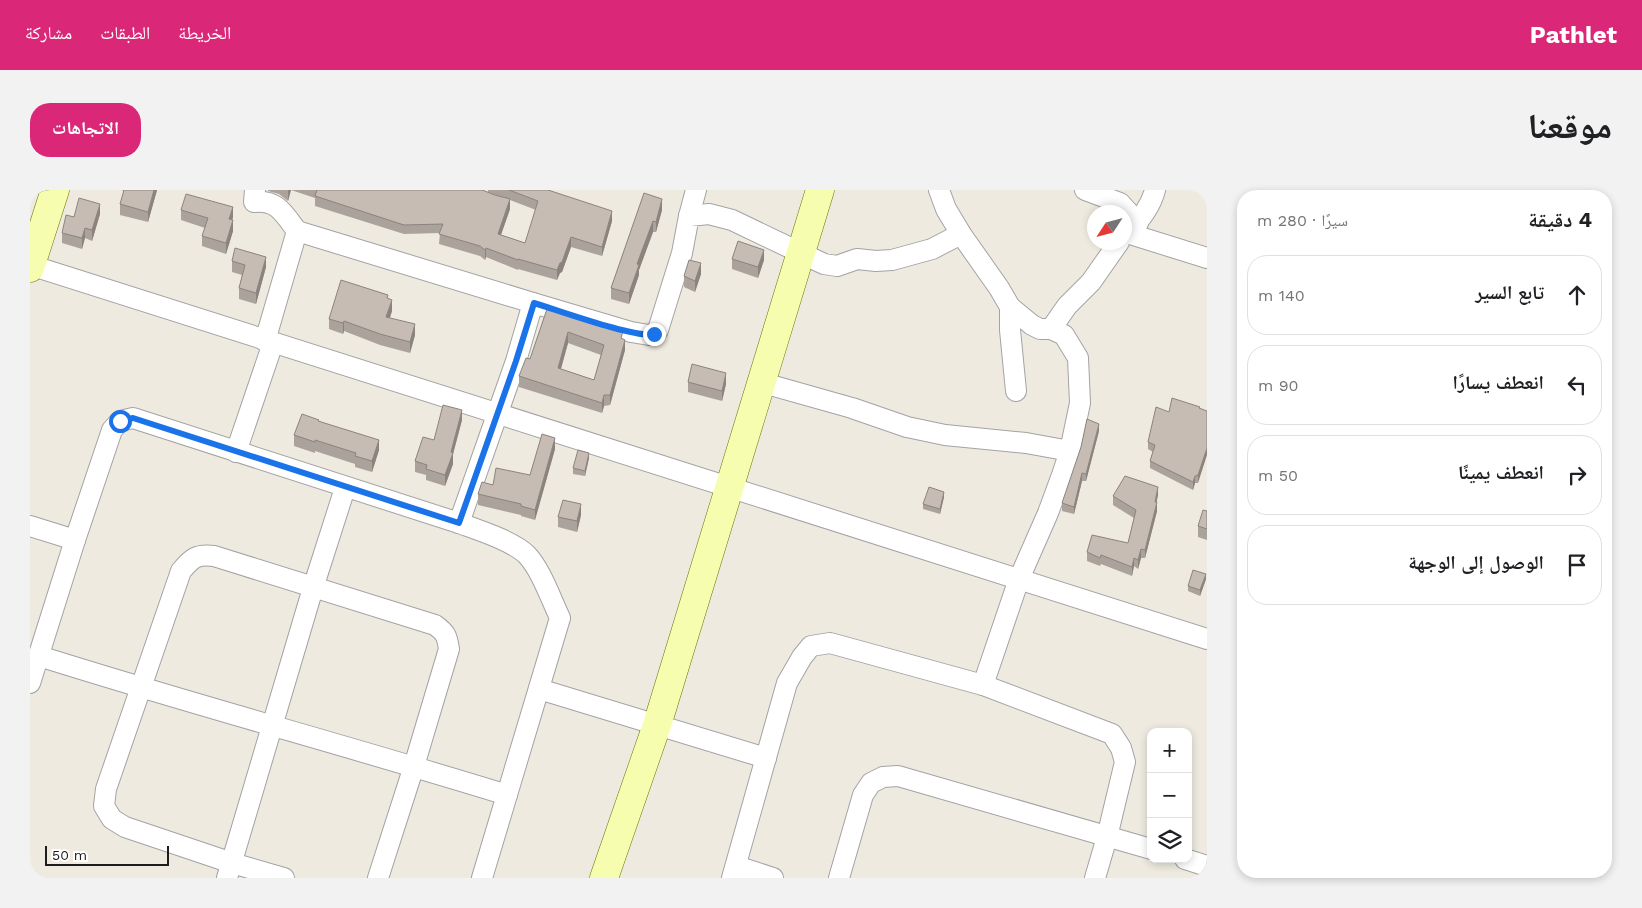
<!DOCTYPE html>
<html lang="ar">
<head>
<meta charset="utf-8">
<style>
	:root { --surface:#fff; --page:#f2f2f2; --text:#202124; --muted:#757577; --line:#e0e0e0; --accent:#db2777 }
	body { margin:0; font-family:"Work Sans","Noto Naskh Arabic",sans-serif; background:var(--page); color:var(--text); direction:rtl }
	.controls { position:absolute; right:15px; bottom:15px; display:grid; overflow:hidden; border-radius:10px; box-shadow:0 2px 8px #0003 }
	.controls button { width:45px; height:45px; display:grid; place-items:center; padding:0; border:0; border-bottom:1px solid var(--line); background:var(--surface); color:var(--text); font:25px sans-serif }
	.compass { position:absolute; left:1057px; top:15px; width:45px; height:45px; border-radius:50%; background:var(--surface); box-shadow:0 2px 8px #0003; rotate:234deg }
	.scale { position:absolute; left:15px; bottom:12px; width:124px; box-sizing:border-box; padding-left:5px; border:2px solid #1c1c1c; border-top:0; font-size:14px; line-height:18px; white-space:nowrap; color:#1c1c1c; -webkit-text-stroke:4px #fff; paint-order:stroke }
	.stop { position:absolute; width:15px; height:15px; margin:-11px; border:4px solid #1a73e8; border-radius:50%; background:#fff }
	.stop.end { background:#1a73e8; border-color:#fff; box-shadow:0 1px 5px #0008 }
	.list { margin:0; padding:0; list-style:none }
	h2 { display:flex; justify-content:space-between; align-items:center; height:65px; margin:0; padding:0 20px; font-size:21px }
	h2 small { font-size:16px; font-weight:400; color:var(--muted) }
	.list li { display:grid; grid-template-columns:32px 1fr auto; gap:15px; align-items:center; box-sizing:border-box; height:80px; margin:0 10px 10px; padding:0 10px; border:1px solid var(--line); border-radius:20px }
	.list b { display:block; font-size:19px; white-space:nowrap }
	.list em { font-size:16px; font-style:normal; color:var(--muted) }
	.icon { flex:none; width:28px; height:28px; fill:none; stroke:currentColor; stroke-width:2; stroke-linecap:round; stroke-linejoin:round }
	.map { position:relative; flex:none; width:1177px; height:688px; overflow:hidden; direction:ltr; border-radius:20px }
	header { display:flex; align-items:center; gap:30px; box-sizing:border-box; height:70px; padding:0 25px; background:var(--accent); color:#fff }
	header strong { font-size:24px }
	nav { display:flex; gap:28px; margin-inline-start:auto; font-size:18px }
	.intro { display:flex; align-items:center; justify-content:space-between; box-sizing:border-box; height:120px; padding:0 30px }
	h1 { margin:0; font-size:35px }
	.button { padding:12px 22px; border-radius:20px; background:var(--accent); color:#fff; font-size:18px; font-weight:700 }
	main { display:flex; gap:30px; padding:0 30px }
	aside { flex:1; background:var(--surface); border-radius:20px; box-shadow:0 2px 8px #0003 }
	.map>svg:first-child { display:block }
</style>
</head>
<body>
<header>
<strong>Pathlet</strong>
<nav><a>الخريطة</a><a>الطبقات</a><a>مشاركة</a></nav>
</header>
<div class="intro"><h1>موقعنا</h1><a class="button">الاتجاهات</a></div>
<main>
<aside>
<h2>4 دقيقة<small>سيرًا · 280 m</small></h2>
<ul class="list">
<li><svg class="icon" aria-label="ahead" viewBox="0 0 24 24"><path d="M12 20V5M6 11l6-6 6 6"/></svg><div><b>تابع السير</b></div><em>140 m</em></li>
<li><svg class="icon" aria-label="left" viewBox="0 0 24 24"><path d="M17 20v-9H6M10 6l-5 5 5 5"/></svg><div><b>انعطف يسارًا</b></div><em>90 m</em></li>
<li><svg class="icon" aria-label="right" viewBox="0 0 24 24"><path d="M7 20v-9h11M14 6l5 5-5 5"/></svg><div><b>انعطف يمينًا</b></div><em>50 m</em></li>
<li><svg class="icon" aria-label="arrive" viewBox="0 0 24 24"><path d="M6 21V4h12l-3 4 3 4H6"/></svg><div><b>الوصول إلى الوجهة</b></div></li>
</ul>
</aside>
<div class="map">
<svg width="1177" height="688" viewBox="0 0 1177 688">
	<rect width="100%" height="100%" fill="#eeeae0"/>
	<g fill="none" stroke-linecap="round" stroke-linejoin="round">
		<g stroke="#a3a3a3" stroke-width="22">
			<g id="street">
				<path d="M225,0L224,12C247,9 254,24 267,41L503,113"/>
				<polyline points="909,0 916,19 931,44 969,98 980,117 1002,135 1010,139 1021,139 1034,145 1048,168 1050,213 1040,261 1032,285 1018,323 989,389 953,495"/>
				<polyline points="1055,0 1090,13 1108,33"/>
				<polyline points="659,26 666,0"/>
				<path d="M1099,41C1111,29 1121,16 1125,0"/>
				<polyline points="1097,43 1177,68"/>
				<polyline points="0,75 1177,449"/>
				<polyline points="980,117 980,140 986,201"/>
				<polyline points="1021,139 1037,116 1061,92 1089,52"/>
				<polyline points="235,151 267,41"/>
				<polyline points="730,192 822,218 877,237 915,245 996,253 1040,261"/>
				<polyline points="206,262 243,153"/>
				<polyline points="429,333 486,171 503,113 601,142 619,145 624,144 628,140 652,63 659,26 679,24 702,30 794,74 807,76 827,69 846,71 862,70 902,59 931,44"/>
				<polyline points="0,336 45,350"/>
				<path d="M9,466C164,515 322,557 477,605"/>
				<path d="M0,493L45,350L82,240L90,231L103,228L429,333C448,340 483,351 497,365C511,380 521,409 530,428L452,688"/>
				<polyline points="509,499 736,568"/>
				<polyline points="1155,669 1177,676"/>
				<polyline points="706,676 743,688"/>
				<polyline points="197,688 283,398 315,298"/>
				<path d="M254,688L202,673L95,637L82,629L74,616L76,599L151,381C162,368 166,364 184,366L405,435C416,443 417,446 419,459L384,576L348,688"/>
				<polyline points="702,688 757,493 772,467 781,456 800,453 953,495 1082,544 1091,558 1095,572 1077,647 1065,688"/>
				<polyline points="809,688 833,605 841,593 853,587 868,586 1121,659"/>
			</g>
		</g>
		<g stroke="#667500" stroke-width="29">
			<g id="secondary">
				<polyline points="0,78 25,0"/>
				<polyline points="574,688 627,535 790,0"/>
			</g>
		</g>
		<use href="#street" stroke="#fff" stroke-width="20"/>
		<use href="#secondary" stroke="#f7fdaf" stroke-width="28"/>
	</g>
	<g fill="#aaa29b" fill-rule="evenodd">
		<polygon points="91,0 127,0 118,32 90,25 90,14 94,1"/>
		<path d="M238,0H452L474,8L458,2V0H518L582,31L572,66L541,57L532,82L530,83L527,90L488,79V80L456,67L455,70L450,66L409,54L410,43L374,44L285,16V8L261,0L258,11L249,4L238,1ZM480,10L506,20L495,53L471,45L480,19Z"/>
		<polygon points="614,3 632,20 626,42 623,42 609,80 609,85 599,114 581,109 581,98"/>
		<polygon points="151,20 203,27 202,30 203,41 196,64 172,56 172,46 175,38 151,30"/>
		<polygon points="70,24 62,51 55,48 52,59 32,53 32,43 44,27"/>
		<polygon points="702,69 734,70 728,88 702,79"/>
		<polygon points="202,71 236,77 226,114 209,109 209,98 212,85 202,82"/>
		<polygon points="671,84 665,102 654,97 654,86"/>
		<polygon points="358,108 362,121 360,128 385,145 380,163 350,155 314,141 313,144 299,139 299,129"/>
		<path d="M517,119L593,149L595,160L580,215L574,216L572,223L489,197V186L500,169ZM538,153L571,165L564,190L531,179Z"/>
		<polygon points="658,192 696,194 692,211 658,202"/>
		<polygon points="1170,217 1168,293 1165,293 1163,300 1120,278 1120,271 1123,262 1118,259 1118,252 1139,222"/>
		<polygon points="432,230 423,264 423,274 415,296 396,290 396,285 385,282 385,271 404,250"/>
		<polygon points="289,231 349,260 342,282 325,277 325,274 285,261 285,263 264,256 264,245"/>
		<polygon points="1069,241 1056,291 1052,291 1044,324 1032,321 1032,313"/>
		<polygon points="525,259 505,330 491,326 491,325 448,315 448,304 463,295 500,285"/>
		<polygon points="559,268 555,286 543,284 543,278"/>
		<polygon points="1128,305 1126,312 1127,321 1115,368 1111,368 1108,379 1104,376 1102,386 1071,374 1070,376 1057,371 1057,362 1098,353 1104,328 1083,315 1083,306"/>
		<polygon points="914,307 910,324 893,319 893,314"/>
		<polygon points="1177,321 1177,350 1168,347 1168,336"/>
		<polygon points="551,325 547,342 528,337 528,327"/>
		<polygon points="1176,389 1170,406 1158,401 1158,396"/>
	</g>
	<g fill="#8b847e">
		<polygon points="124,0 127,0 118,32 118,22"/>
		<polygon points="258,0 261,0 258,11"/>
		<polygon points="480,9 480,19 468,53 468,44"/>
		<polygon points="632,9 632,20 626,42 626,32"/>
		<polygon points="70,14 70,24 62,51 62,40"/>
		<polygon points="203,17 203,27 199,40 199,29"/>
		<polygon points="582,21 582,31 572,66 572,57"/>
		<polygon points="203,30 203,41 196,64 196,53"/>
		<polygon points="623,31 623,42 609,80 609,85 599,114 599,103 607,74"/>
		<polygon points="55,38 55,48 52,59 52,48"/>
		<polygon points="541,47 541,57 532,82 530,83 527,90 527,80"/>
		<polygon points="456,58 456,67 455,70 455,60"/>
		<polygon points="734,60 734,70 728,88 728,77"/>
		<polygon points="236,67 236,77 226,114 226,103"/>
		<polygon points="671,73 671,84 665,102 665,91"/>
		<polygon points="362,110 362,121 356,138 356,127"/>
		<polygon points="314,131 314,141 313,144 313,133"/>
		<polygon points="385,134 385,145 380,163 380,152"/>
		<polygon points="538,142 538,153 528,189 528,178"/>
		<polygon points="595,150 595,160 580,215 580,205"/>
		<polygon points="696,183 696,194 692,211 692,201"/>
		<polygon points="574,205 574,216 572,223 572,213"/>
		<polygon points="432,220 432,230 423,264 423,274 415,296 415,285 421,262"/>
		<polygon points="1069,234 1069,241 1056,291 1056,284"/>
		<polygon points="525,248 525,259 505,330 505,320"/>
		<polygon points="349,250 349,260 342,282 342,271"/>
		<polygon points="1177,258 1177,265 1168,293 1168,285"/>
		<polygon points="559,263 559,268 555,286 555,281"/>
		<polygon points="1052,283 1052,291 1044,324 1044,317"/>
		<polygon points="1165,286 1165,293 1163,300 1163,292"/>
		<polygon points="1128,297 1128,305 1125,320 1125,312"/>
		<polygon points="914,302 914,307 910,324 910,319"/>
		<polygon points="1127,312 1127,321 1115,368 1115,360"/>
		<polygon points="551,314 551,325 547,342 547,331"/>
		<polygon points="1111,359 1111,368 1108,379 1108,370"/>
		<polygon points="1104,368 1104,376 1102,386 1102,377"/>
		<polygon points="1176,384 1176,389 1170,406 1170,400"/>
	</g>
	<g fill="#c6bcb4" stroke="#8b847e" fill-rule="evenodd">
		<polygon points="94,0 124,0 118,22 90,14"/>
		<polygon points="287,0 452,0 465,5 480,9 468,44 495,53 508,11 479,0 518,0 582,21 572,57 541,47 532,72 530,73 527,80 488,69 488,70 456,58 455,60 450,56 409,44 413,34 374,35 285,6"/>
		<polygon points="614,3 632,9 626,32 623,31 607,74 609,75 599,103 581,98"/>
		<polygon points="156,4 203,17 199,29 203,30 196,53 172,46 178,28 151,20"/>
		<polygon points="49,8 70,14 62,40 55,38 52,48 32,43 36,25 44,27"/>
		<polygon points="708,51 734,60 728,77 702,69"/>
		<polygon points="205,58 236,67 226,103 209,98 215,75 202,71"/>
		<polygon points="659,70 671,73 665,91 654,86"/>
		<polygon points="311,90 358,105 357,108 362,110 356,127 385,134 380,152 350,144 314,131 313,133 299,129"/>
		<path d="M517,119L593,141L591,148L595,150L580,205H574L572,213L489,186L496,168L500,169ZM538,142L574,155L564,190L528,178Z"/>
		<polygon points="662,174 696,183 692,201 658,192"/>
		<polygon points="1142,208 1170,217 1169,218 1177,221 1177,258 1168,285 1165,286 1163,292 1120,271 1125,255 1118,252 1126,217 1139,222"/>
		<polygon points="413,215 432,220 421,262 423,263 415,285 396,279 397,275 385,271 393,247 404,250"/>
		<polygon points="272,224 289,230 288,231 349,250 342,271 325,266 326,263 285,250 285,252 264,245"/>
		<polygon points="1057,229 1069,234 1056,284 1052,283 1044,317 1032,313 1051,257"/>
		<polygon points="512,244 525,248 505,320 491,316 491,314 448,304 452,292 463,295 466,278 500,285"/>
		<polygon points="548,260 559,263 555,281 543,278"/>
		<polygon points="1095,286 1128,297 1125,312 1127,312 1115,360 1111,359 1108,370 1104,368 1102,377 1071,365 1070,368 1057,362 1062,345 1098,353 1106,320 1083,306"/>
		<polygon points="899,297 914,302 910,319 893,314"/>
		<polygon points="533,310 551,314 547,331 528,327"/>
		<polygon points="1173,320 1177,321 1177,339 1168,336"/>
		<polygon points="1163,380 1176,384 1170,400 1158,396"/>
	</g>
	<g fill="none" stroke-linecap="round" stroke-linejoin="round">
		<path stroke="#1a73e8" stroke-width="6" d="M90,231L103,228L429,333L486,171L504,113C525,119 607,149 624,144"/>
	</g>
</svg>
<div class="controls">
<button>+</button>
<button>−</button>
<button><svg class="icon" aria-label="layers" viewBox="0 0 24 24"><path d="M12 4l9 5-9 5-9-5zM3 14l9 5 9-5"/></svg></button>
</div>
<svg class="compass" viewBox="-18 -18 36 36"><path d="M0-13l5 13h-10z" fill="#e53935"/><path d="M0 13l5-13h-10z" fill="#757577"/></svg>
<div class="scale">50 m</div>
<div class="stop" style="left:90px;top:231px"></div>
<div class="stop end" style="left:624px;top:144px"></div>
</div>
</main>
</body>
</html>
